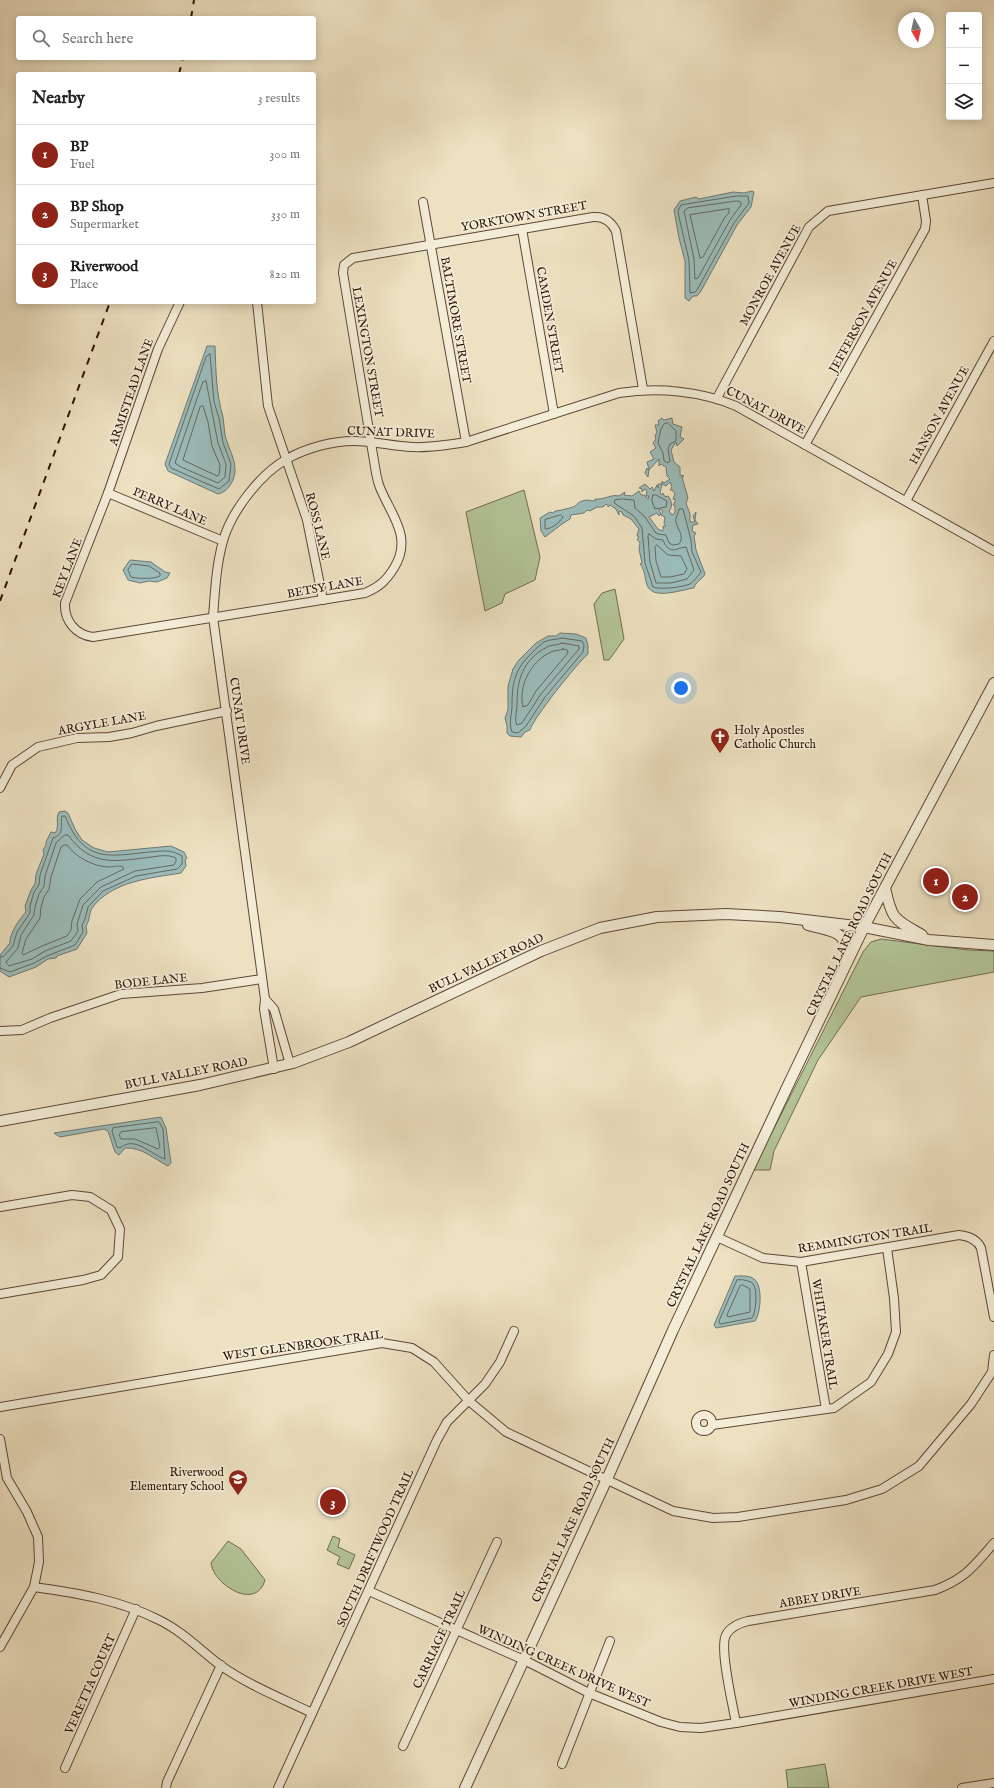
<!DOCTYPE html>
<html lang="en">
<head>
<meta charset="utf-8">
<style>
	:root { --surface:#fff; --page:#f2f2f2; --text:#222; --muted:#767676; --line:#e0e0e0; --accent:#8f2418 }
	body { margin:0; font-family:"IM FELL English",serif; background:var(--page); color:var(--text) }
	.controls { position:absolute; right:12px; top:12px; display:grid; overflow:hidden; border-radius:4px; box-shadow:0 2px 10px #0003 }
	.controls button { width:36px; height:36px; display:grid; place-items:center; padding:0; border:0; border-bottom:1px solid var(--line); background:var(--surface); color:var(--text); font:20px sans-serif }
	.compass { position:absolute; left:898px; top:12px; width:36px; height:36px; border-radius:50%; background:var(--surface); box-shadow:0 2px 10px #0003; rotate:171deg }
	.you { position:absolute; left:681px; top:688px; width:14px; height:14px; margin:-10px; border:3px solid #fff; border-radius:50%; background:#1a73e8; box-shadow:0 0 0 6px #1a73e833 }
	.badge { display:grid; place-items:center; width:26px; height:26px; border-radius:50%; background:var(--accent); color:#fff; font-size:13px; font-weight:700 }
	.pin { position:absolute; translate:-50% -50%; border:2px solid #fff; box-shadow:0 1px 4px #0006 }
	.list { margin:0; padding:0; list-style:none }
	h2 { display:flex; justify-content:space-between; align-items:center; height:52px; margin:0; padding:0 16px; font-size:17px }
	h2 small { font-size:13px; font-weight:400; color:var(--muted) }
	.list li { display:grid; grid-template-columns:26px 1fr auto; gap:12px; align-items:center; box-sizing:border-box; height:60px; padding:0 16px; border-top:1px solid var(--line) }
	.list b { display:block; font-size:15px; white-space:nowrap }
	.list p { margin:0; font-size:13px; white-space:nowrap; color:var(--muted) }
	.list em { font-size:13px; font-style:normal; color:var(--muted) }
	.icon { flex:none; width:22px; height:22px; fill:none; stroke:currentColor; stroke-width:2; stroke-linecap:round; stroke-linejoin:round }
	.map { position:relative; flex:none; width:994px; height:1788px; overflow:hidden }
	.search { position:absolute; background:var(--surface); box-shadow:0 2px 10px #0003; left:16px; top:16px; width:300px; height:44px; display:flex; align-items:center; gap:10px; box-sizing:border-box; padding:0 14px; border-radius:4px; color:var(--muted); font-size:15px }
	.panel { position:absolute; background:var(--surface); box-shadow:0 2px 10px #0003; left:16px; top:72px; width:300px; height:232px; border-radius:4px }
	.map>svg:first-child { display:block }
</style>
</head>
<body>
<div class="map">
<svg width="994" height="1788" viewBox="0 0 994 1788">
	<rect width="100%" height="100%" fill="#ede1c1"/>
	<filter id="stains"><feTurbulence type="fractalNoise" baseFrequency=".005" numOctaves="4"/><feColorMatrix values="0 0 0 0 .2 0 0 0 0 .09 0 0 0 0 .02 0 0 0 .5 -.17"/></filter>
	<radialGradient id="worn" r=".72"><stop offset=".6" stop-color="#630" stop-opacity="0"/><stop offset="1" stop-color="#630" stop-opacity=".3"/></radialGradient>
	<g fill="#b3c497" stroke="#706c50">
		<polygon points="524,490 540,557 535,580 505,594 502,603 485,611 466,512"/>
		<polygon points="615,589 624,639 609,660 604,660 594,604 602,593"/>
		<polygon points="881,939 968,950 994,951 994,972 861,997 818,1060 774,1151 770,1170 753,1170 863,952 871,942"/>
		<polygon points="333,1536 340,1539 338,1547 355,1555 349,1569 337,1564 340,1557 327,1550"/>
		<path d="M228,1541L241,1549L265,1580C256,1612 213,1584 211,1563Z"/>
		<polygon points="825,1764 829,1788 788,1788 786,1770"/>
	</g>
	<g fill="#9bbcba" stroke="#6f7873" fill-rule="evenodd">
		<polygon points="752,191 754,192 751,207 737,225 701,291 697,296 693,296 689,301 685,298 685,261 679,238 674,210 680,201 696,197 699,199 733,192 744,193"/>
		<path d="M207,346H215C216,372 216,393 223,417C224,423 224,429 225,435C228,448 236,459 235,472C234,481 228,492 218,494L168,471L165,464Z"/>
		<path d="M662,418L664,420L672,418L673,424L682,427L680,437L684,439L677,446L676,442L671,450L674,462L680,467V475L684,476L682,477L688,498L686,503L690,514V522H695L693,516L696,512L695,520L698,524L693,525L692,531L696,533L694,536L696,550L705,574C702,580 695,582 694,588C684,589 655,600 648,587C644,579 646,571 640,564L642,563L639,549L640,543L637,539L639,537L637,536L639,529L631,519L623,515L622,512L619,511V515L616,509L610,505L608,507V505L606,504L603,507H597L590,511L587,510L584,513L571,515L570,519L562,524L545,537L541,531L540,518L550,512L553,513L555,511C558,511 572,508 575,506C577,504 579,502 582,501C588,499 590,501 595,501V499C604,500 611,494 619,496L625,492L624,495L632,496L639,491L641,495H644L648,499L649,496H646L647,491L644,489L642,492V489L639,488L645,484L650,489L652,487L654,491L657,485L658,488V484H662V481L664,483L670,479L667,476L666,467L661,464L659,466V459L649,470L648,477L645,473L647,468L648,470L649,469L647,462L654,459L650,452L656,448L653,443L656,439L655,436L657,432L655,425H659L658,421ZM670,482L672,487L670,490H672L675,494L673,499L676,500L673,505L675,506V513L672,515L669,511C673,507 672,501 668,496L665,497L663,493L662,495L660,493L662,484L666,486ZM661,509L663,512L661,515L665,517L664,523L666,526H663V530L662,531L658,529L649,517L657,513L659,516L661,514L659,510Z"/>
		<polygon points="130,560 151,562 165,572 170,573 167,578 157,582 149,581 140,583 128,580 123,570"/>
		<path d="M560,633L576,634L586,638L588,646V654C578,662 532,720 530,730L525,732L521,737L510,736L507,733V726L505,718L508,710V686L513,669L518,661L536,643L548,636H556Z"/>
		<path d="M65,811L68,813L75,829L82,840L94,848L108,852L171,846L184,852L187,858L185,860L186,866L181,873C151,878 112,881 92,908C89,913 90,920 86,926L87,933L77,949L57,956L56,958L48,959L36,967L9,977L0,971V955L10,943C9,934 20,918 26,912L25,906L31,890L35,884L36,874L44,854L43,850L46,845V842L51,832L55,833C60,827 55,818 59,812Z"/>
		<path d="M161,1117L166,1128L171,1163L168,1166C154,1159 142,1147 125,1148L119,1155L115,1152L108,1131L104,1129L60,1137L54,1133Z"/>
		<path d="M735,1276C741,1276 749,1275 754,1279C763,1285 761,1313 755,1321L716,1328L714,1325Z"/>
	</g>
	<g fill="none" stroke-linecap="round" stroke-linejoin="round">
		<g stroke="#646861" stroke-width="1">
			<polygon points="737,196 748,196 749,203 734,223 697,290 695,292 690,293 689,260 679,217 678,211 681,205 686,204"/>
			<polygon points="737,201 741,202 741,205 730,220 698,278 695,279 694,259 684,211 688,208"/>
			<polygon points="729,209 729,213 725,217 703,257 700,258 690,215"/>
			<polygon points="210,354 214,402 219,418 223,443 231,464 229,481 219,489 171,468 169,464 206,357"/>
			<polygon points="206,381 218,443 226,464 225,477 218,483 181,467 175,463 200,390 203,382"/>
			<polygon points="203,406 208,422 212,446 220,465 219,475 217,476 183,460 200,407"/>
			<polygon points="668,423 676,431 676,441 670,444 668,449 670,461 668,463 664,461 663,453 658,443 661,429 664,424"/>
			<polygon points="653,495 656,495 667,501 666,507 655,509 652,501"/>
			<path d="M622,499L634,500L635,508L645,517L655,532L658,534L666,535L669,543L673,545L679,544C686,535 674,526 676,518C677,515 679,512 679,509H683L691,540L692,552L701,572C699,575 693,582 690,584C683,587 660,590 653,587L645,563L642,528L634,516L614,503L615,500Z"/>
			<path d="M561,515L563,517C560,522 552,529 545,529V520Z"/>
			<path d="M649,534L656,539L663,540C670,556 675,548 686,547L694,570L687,579L671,583H656L650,562L648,536Z"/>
			<polygon points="657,545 668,555 681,556 687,569 684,574 670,577 661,577 656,561 655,547"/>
			<path d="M132,564L149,566L160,573V576C155,579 138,579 131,577L128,570Z"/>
			<path d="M562,638L582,641L584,645L583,652L545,697L526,726L518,733L512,732C509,724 511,716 512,708C512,688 513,674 526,659C532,653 537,647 544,642C550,639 556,640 562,638Z"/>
			<path d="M562,643L579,646V649L541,694L522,723L517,725C514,719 517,712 517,704C517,679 523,660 547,647C552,644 557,646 562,643Z"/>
			<path d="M563,649L567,650L568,653L536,691L528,705L523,707C518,686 531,661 551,652C555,650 559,651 563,649Z"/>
			<path d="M65,835H68C92,868 116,861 152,857C160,856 167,854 176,858V861L174,865L135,871L101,887L83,905L77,924L78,931L71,941L45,951L32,959L9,966L6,962L18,948L21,935L34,915L35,907L39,894L44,886L45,876L56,843Z"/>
			<path d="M65,845H67C76,857 92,866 108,867C113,867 118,865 123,867L124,869L97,882L80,899L72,921L71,930L67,936L42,946L23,955L22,953L26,939L40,918L41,907L44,897L49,889L51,877L61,847Z"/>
			<path d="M0,957L4,956L13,946L17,932L30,913V906L34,892L39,885L40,875L53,838C65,835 60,824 62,816H65C84,862 106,857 149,852C162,851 171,849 182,856V864L177,869L136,876L103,891L88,907L85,919L82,925L83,932L75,945L47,956L34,963L10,972L0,968"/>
			<path d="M159,1122L163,1129L165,1159C151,1155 135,1135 120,1148L117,1147L112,1131L113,1128Z"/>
			<polygon points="156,1128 160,1147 158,1149 135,1139 121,1139 119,1135 121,1132"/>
			<path d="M744,1280C747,1281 751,1281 753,1284C758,1289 756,1313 752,1318L720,1324L719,1321L737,1280Z"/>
			<polygon points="743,1285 750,1289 750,1312 728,1317 727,1315 740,1286"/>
		</g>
		<g stroke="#5e4636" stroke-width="10">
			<g id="minor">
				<polyline points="423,202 466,442"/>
				<polyline points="522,229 554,414"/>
				<path d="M180,302L158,349L108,493L65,603C64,621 76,635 93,637L365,593C379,587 386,581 394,568C414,536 389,513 379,485C377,479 376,473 375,467L343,273L344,265L353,258L593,217C604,216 611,221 616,231L643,389"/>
				<polyline points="257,302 268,406 307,520 323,600"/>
				<polyline points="717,398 809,227 828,211 994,183"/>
				<polyline points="805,445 925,229 926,221 922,195"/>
				<polyline points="108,493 223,541"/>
				<polyline points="906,501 994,341"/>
				<polyline points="0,788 12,765 38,747 77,738 109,737 132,733 156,726 227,711"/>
				<polyline points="265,999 274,1009 290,1064"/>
				<polyline points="0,1031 22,1030 50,1018 121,994 202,988 262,979"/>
				<path d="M274,1069L264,1009L265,999L213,617C215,592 216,566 223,541C231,512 260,474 287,459C306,448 332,441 354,441C373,441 392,446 412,447C430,448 448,445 466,442L619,393C658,387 700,391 736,406L994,551"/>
				<polyline points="0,1207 72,1195 90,1197 111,1210 120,1229 118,1257 101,1275 83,1280 0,1294"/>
				<path d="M717,1237L763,1258L801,1262L959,1235C968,1236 977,1239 981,1248L994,1317"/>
				<polyline points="801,1262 826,1409"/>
				<polyline points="0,1407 382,1343 412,1348 434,1362 469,1401 506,1432 673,1511 713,1518 738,1517 846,1500 882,1489 919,1466 971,1404 992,1372 994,1355"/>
				<circle cx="704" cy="1423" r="8"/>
				<polyline points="712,1425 834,1408 871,1382 888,1354 896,1332 894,1298 887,1248"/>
				<polyline points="0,1439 7,1478 27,1512 38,1537 39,1562 34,1587 0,1647"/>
				<path d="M34,1587C77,1593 120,1600 159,1620C182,1631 200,1650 220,1665C248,1685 281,1698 312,1713"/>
				<polyline points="369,1591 524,1660 589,1693 661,1722 680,1727 701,1728 736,1723 994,1679"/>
				<path d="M736,1723C733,1706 719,1648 726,1635C730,1627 740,1623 748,1621L935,1590C966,1578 973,1567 994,1543"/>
				<polyline points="403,1746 497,1542"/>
				<polyline points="562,1764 610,1641"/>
				<polyline points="65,1768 136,1609"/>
				<polyline points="166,1788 167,1782 221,1665"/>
				<polyline points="278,1788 437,1440 447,1422 485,1384 500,1362 514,1331"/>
				<polyline points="962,1788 994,1783"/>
			</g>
		</g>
		<g stroke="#5e4636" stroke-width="12">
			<g id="tertiary">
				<path d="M885,888C892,920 894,919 922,935"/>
				<path d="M808,925C836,933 847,929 847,962"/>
				<polyline points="0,1121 200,1085 293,1063 349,1042 541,951 600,928 657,917 726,914 780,917 864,927 929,940 994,945"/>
				<polyline points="465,1788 607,1479 673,1330 791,1079 864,927 994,683"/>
			</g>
		</g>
		<use href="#minor" stroke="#f3ecd7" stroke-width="8"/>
		<use href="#tertiary" stroke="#f3ecd7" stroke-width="10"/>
		<g stroke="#2e1308" stroke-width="2" stroke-dasharray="7 7" stroke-linecap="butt">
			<polyline points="191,18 194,0"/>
			<polyline points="179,74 183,58"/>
			<polyline points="0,601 110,302"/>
		</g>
	</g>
	<defs>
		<g id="church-pin" transform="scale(1)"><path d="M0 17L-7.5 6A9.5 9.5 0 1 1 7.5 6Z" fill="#8f2418" stroke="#f3ecd7"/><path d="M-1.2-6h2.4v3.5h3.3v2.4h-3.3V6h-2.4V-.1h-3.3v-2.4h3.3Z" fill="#fff"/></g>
		<g id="school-pin" transform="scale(1)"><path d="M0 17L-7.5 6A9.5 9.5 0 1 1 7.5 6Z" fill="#8f2418" stroke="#f3ecd7"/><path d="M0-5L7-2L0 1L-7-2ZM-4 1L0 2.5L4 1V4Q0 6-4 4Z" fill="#fff"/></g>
	</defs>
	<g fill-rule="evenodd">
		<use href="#church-pin" x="720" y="737"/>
		<use href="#school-pin" x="238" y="1479"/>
	</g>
	<g text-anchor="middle" stroke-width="3.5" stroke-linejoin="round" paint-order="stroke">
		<g font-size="12" fill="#2e1308" stroke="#f3ecd7">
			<text transform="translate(524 216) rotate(-10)" y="4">YORKTOWN STREET</text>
			<text transform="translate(770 275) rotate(-61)" y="4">MONROE AVENUE</text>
			<text transform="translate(863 316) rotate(-61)" y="4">JEFFERSON AVENUE</text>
			<text transform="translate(456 320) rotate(80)" y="4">BALTIMORE STREET</text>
			<text transform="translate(550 320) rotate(80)" y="4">CAMDEN STREET</text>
			<text transform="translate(368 352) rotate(80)" y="4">LEXINGTON STREET</text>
			<text transform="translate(131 392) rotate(-71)" y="4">ARMISTEAD LANE</text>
			<text transform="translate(766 410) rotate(28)" y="4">CUNAT DRIVE</text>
			<text transform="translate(939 415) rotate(-61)" y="4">HANSON AVENUE</text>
			<text transform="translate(391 432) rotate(2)" y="4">CUNAT DRIVE</text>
			<text transform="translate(170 506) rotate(23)" y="4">PERRY LANE</text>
			<text transform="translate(318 526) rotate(76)" y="4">ROSS LANE</text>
			<text transform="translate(67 568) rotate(-69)" y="4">KEY LANE</text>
			<text transform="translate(325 587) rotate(-10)" y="4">BETSY LANE</text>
			<text transform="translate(240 721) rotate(82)" y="4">CUNAT DRIVE</text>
			<text transform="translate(102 723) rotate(-10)" y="4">ARGYLE LANE</text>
			<text transform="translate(849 934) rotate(-64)" y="4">CRYSTAL LAKE ROAD SOUTH</text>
			<text transform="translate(486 963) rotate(-25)" y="4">BULL VALLEY ROAD</text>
			<text transform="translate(151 981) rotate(-6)" y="4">BODE LANE</text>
			<text transform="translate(186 1073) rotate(-11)" y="4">BULL VALLEY ROAD</text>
			<text transform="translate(708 1225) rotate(-65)" y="4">CRYSTAL LAKE ROAD SOUTH</text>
			<text transform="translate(865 1238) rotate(-9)" y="4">REMMINGTON TRAIL</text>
			<text transform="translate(825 1334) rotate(81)" y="4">WHITAKER TRAIL</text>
			<text transform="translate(303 1345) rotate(-8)" y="4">WEST GLENBROOK TRAIL</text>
			<text transform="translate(573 1520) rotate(-65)" y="4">CRYSTAL LAKE ROAD SOUTH</text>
			<text transform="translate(375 1548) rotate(-66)" y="4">SOUTH DRIFTWOOD TRAIL</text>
			<text transform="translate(820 1597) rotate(-9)" y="4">ABBEY DRIVE</text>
			<text transform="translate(439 1639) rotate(-65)" y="4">CARRIAGE TRAIL</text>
			<text transform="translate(564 1666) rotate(24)" y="4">WINDING CREEK DRIVE WEST</text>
			<text transform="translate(90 1684) rotate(-66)" y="4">VERETTA COURT</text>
			<text transform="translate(881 1687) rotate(-10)" y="4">WINDING CREEK DRIVE WEST</text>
		</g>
		<g font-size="12" fill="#2e1308" stroke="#f3ecd7" text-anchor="start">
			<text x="734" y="734">Holy Apostles<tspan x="734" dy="14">Catholic Church</tspan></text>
			<text x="224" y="1476" text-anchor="end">Riverwood<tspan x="224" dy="14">Elementary School</tspan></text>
		</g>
	</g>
	<rect width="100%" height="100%" filter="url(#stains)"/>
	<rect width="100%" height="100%" fill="url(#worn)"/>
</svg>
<div class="controls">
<button>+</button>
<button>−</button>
<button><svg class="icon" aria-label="layers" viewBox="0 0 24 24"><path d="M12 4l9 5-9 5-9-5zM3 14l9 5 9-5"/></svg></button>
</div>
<svg class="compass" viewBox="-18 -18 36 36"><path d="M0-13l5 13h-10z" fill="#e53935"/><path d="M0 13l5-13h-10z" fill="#767676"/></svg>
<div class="you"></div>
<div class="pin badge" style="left:936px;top:881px">1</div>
<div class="pin badge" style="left:965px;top:897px">2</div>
<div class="pin badge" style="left:333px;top:1502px">3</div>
<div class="search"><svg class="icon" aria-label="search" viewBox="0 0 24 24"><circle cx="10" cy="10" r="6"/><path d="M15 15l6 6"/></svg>Search here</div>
<section class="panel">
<h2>Nearby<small>3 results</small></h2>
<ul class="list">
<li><span class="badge">1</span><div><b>BP</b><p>Fuel</p></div><em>300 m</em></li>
<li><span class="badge">2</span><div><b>BP Shop</b><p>Supermarket</p></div><em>330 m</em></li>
<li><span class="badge">3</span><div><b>Riverwood</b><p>Place</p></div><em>820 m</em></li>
</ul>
</section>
</div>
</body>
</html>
